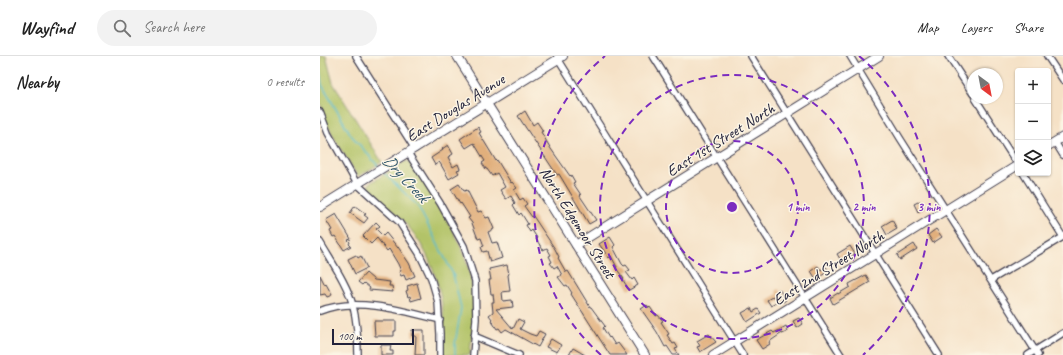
<!DOCTYPE html>
<html lang="en">
<head>
<meta charset="utf-8">
<style>
	:root { --surface:#fff; --page:#f2f2f2; --text:#222; --muted:#767676; --line:#e0e0e0 }
	body { margin:0; font-family:Caveat,sans-serif; background:var(--page); color:var(--text) }
	.controls { position:absolute; right:12px; top:12px; display:grid; overflow:hidden; border-radius:4px; box-shadow:0 1px 3px #0004 }
	.controls button { width:36px; height:36px; display:grid; place-items:center; padding:0; border:0; border-bottom:1px solid var(--line); background:var(--surface); color:var(--text); font:20px sans-serif }
	.compass { position:absolute; left:647px; top:12px; width:36px; height:36px; border-radius:50%; background:var(--surface); box-shadow:0 1px 3px #0004; rotate:148deg }
	.scale { position:absolute; left:12px; bottom:10px; width:82px; box-sizing:border-box; padding-left:4px; border:2px solid #22223b; border-top:0; font-size:11px; line-height:14px; white-space:nowrap; color:#22223b; -webkit-text-stroke:3px #fcf5e5; paint-order:stroke }
	.list { margin:0; padding:0; list-style:none }
	h2 { display:flex; justify-content:space-between; align-items:center; height:52px; margin:0; padding:0 16px; font-size:17px }
	h2 small { font-size:13px; font-weight:400; color:var(--muted) }
	.icon { flex:none; width:22px; height:22px; fill:none; stroke:currentColor; stroke-width:2; stroke-linecap:round; stroke-linejoin:round }
	.map { position:relative; flex:none; width:743px; height:299px; overflow:hidden }
	header { display:flex; align-items:center; gap:24px; box-sizing:border-box; height:56px; padding:0 20px; background:var(--surface); border-bottom:1px solid var(--line) }
	header strong { font-size:19px }
	nav { display:flex; gap:22px; margin-inline-start:auto; font-size:14px }
	.search { width:280px; height:36px; background:var(--page); display:flex; align-items:center; gap:10px; box-sizing:border-box; padding:0 14px; border-radius:22px; color:var(--muted); font-size:15px }
	main { display:flex }
	aside { flex:1; background:var(--surface) }
	.map>svg:first-child { display:block }
</style>
</head>
<body>
<header>
<strong>Wayfind</strong>
<div class="search"><svg class="icon" aria-label="search" viewBox="0 0 24 24"><circle cx="10" cy="10" r="6"/><path d="M15 15l6 6"/></svg>Search here</div>
<nav><a>Map</a><a>Layers</a><a>Share</a></nav>
</header>
<main>
<aside>
<h2>Nearby<small>0 results</small></h2>
<ul class="list">
</ul>
</aside>
<div class="map">
<svg width="743" height="299" viewBox="0 0 743 299">
	<rect width="100%" height="100%" fill="#fcf5e5"/>
	<filter id="ink" filterUnits="userSpaceOnUse"><feTurbulence type="fractalNoise" baseFrequency=".025" numOctaves="2"/><feDisplacementMap in="SourceGraphic" scale="8" xChannelSelector="R" yChannelSelector="G"/><feConvolveMatrix kernelMatrix="1 2 1 2 8 2 1 2 1" color-interpolation-filters="sRGB"/></filter>
	<filter id="wash" filterUnits="userSpaceOnUse"><feTurbulence type="fractalNoise" baseFrequency=".012" numOctaves="4" result="noise"/><feDisplacementMap in="SourceGraphic" scale="16" xChannelSelector="R" yChannelSelector="G"/><feGaussianBlur stdDeviation="0.9" result="paint"/><feColorMatrix in="noise" values="0 0 0 0 0 0 0 0 0 0 0 0 0 0 0 0 0 1.4 0 .05"/><feComposite in="paint" operator="in"/></filter>
	<g filter="url(#wash)">
		<rect width="100%" height="100%" fill="#f5e1c6"/>
		<g fill="#b2c367" stroke="#6a7251">
			<path d="M0,0H6L13,27L62,106L41,119L38,120L35,116C22,94 4,70 0,44C0,30 0,14 0,0Z"/>
			<path d="M86,105L90,106L93,109C116,146 145,184 152,229C155,252 152,276 150,299H123C128,253 117,202 85,167C73,154 59,144 47,132L50,127Z"/>
		</g>
		<g fill="none" stroke-linecap="round" stroke-linejoin="round">
			<g stroke="#4db9c8" stroke-width="1.5">
				<polyline points="0,16 2,29 31,79 59,111"/>
				<polyline points="63,116 98,150 133,218 141,252 135,288 135,299"/>
			</g>
		</g>
		<g id="blocks">
			<g fill="#e1af7b">
				<polygon points="205,55 213,69 217,66 223,75 221,76 231,93 250,120 251,119 255,126 253,127 261,139 260,140 276,164 269,168 239,118 237,119 198,60"/>
				<polygon points="158,71 161,76 159,77 176,105 177,104 191,127 192,126 197,132 194,134 200,144 203,142 207,148 204,150 212,161 213,160 235,193 239,201 238,202 246,216 248,215 270,251 271,251 282,266 285,270 283,272 289,282 290,281 295,289 298,287 307,299 290,299 251,238 252,237 247,229 245,230 238,221 242,219 237,210 234,212 230,207 232,206 229,200 231,199 227,192 223,194 216,183 217,182 212,174 210,176 206,169 208,168 201,157 199,159 193,149 195,147 191,140 186,143 180,134 185,131 177,117 172,120 167,113 166,113 162,107 165,105 163,102 154,87 146,92 140,83"/>
				<polygon points="128,89 133,98 128,101 133,111 138,108 140,113 137,114 139,117 129,123 120,107 119,106 115,109 111,102 123,94 122,93"/>
				<polygon points="139,128 144,135 147,134 158,156 161,155 166,162 169,161 174,173 168,176 172,187 177,186 182,202 170,206 167,195 163,196 161,191 164,190 161,182 158,183 152,167 148,162 150,161 141,147 140,148 131,133"/>
				<polygon points="600,145 605,152 598,156 594,148"/>
				<polygon points="35,150 46,158 44,159 48,162 44,167 30,157"/>
				<polygon points="16,158 31,183 28,184 30,186 29,188 31,190 24,194 15,180 13,181 10,175 12,174 6,164"/>
				<polygon points="572,164 577,173 567,179 562,170"/>
				<polygon points="56,166 60,170 56,173 63,180 66,177 78,192 78,191 89,207 95,220 86,224 84,219 81,220 79,216 81,215 78,208 69,193 67,195 57,182 51,188 43,180"/>
				<polygon points="616,173 622,181 613,187 608,179"/>
				<polygon points="290,181 295,189 293,191 302,208 304,210 306,209 310,214 306,216 312,224 314,222 318,229 309,234 303,224 304,223 296,212 297,211 291,200 289,202 279,188"/>
				<polygon points="594,188 597,193 580,204 577,199"/>
				<polygon points="530,190 535,198 522,206 517,198"/>
				<polygon points="36,199 38,202 41,200 47,212 35,218 28,203"/>
				<polygon points="187,209 189,218 188,219 190,235 182,236 183,245 192,244 193,251 176,253 193,273 198,263 204,266 200,273 210,278 216,280 219,275 225,278 218,291 186,273 182,276 179,272 177,273 171,264 172,263 169,259 173,256 172,246 174,246 173,238 171,238 169,224 171,224 169,213"/>
				<polygon points="498,210 501,214 506,211 509,215 496,223 491,215"/>
				<polygon points="46,217 54,224 70,226 69,230 72,230 73,236 49,234 50,232 44,227 42,229 38,226"/>
				<polygon points="0,219 5,229 6,228 12,239 7,241 5,238 0,239"/>
				<polygon points="546,219 550,226 513,248 510,242 518,237 518,238 530,231 529,228"/>
				<polygon points="97,227 101,242 91,245 90,240 88,241 86,235 88,234 87,230"/>
				<polygon points="459,233 466,244 463,246 461,244 451,250 447,244 457,238 456,235"/>
				<polygon points="327,249 329,252 330,251 336,260 338,259 343,265 341,266 349,278 347,279 353,288 355,287 358,292 355,293 359,299 353,299 347,290 345,291 337,276 321,253"/>
				<polygon points="431,252 433,256 438,253 441,257 427,266 422,257"/>
				<polygon points="479,262 483,268 477,272 473,265"/>
				<polygon points="54,265 76,265 76,275 74,275 74,280 55,280"/>
				<polygon points="466,270 468,273 466,274 467,276 462,278 462,277 449,286 450,288 442,293 436,284 452,275 454,277"/>
				<polygon points="92,274 104,274 104,299 95,299 96,280 92,280"/>
				<polygon points="389,278 396,286 380,296 377,291 380,290 377,285"/>
				<polygon points="231,283 241,289 237,296 226,291"/>
				<polygon points="61,289 71,289 70,295 73,295 73,299 61,299"/>
				<polygon points="253,292 265,299 249,299"/>
			</g>
		</g>
	</g>
	<g filter="url(#ink)">
		<use href="#blocks" fill-opacity="0" stroke="#423f50" stroke-width="1"/>
		<g fill="none" stroke-linecap="round" stroke-linejoin="round">
			<g stroke="#423f50" stroke-width="8">
				<g id="street">
					<polyline points="36,0 95,93"/>
					<polyline points="333,0 521,299"/>
					<polyline points="431,0 619,299"/>
					<polyline points="530,0 580,82 718,299"/>
					<polyline points="628,0 653,38"/>
					<polyline points="727,0 743,24"/>
					<polyline points="237,1 423,299"/>
					<polyline points="655,42 698,109"/>
					<polyline points="0,56 8,77 37,128 79,166 99,197 111,222 118,246 120,278 120,299"/>
					<polyline points="735,86 743,99"/>
					<polyline points="88,97 120,147 144,190 155,225 156,263 153,299"/>
					<polyline points="703,117 743,181"/>
					<path d="M0,186C11,205 28,229 33,250C37,266 38,282 38,299"/>
					<polyline points="671,224 743,181"/>
					<path d="M0,255C34,240 85,255 120,264"/>
					<polyline points="154,280 199,299"/>
					<polyline points="708,299 743,277"/>
				</g>
			</g>
			<g stroke="#423f50" stroke-width="10">
				<g id="secondary">
					<polyline points="137,0 325,299"/>
					<polyline points="728,90 743,81"/>
					<polyline points="0,151 243,0"/>
					<polyline points="256,189 559,0"/>
					<polyline points="393,299 698,109"/>
				</g>
			</g>
			<use href="#street" stroke="#fff" stroke-width="5.5"/>
			<use href="#secondary" stroke="#fff" stroke-width="8"/>
		</g>
	</g>
	<g fill="none" stroke="#7b2cbf" stroke-width="2" stroke-dasharray="7 5">
		<circle cx="412" cy="151" r="66"/>
		<circle cx="412" cy="151" r="132"/>
		<path d="M281 299A197 197 0 0 1 285 0M539 0A197 197 0 0 1 543 299"/>
	</g>
	<g text-anchor="middle" stroke-width="3" stroke-linejoin="round" paint-order="stroke">
		<g font-size="16" fill="#22223b" stroke="#fcf5e5">
			<text transform="translate(135 51) rotate(-32)" y="6">East Douglas Avenue</text>
			<text transform="translate(400 83) rotate(-32)" y="6">East 1st Street North</text>
			<text transform="translate(258 166) rotate(58)" y="6">North Edgemoor Street</text>
			<text transform="translate(508 211) rotate(-32)" y="6">East 2nd Street North</text>
		</g>
		<g font-size="17" font-style="italic" fill="#31576c" stroke="#fcf5e5">
			<text transform="translate(86 122) rotate(47)" y="6">Dry Creek</text>
		</g>
	</g>
	<circle cx="412" cy="151" r="6" fill="#7b2cbf" stroke="#fcf5e5" stroke-width="2"/>
	<g font-size="12" text-anchor="middle" font-weight="bold" fill="#7b2cbf" stroke="#fcf5e5" stroke-width="3" stroke-linejoin="round" paint-order="stroke">
		<text x="478" y="155">1 min</text>
		<text x="544" y="155">2 min</text>
		<text x="609" y="155">3 min</text>
	</g>
</svg>
<div class="controls">
<button>+</button>
<button>−</button>
<button><svg class="icon" aria-label="layers" viewBox="0 0 24 24"><path d="M12 4l9 5-9 5-9-5zM3 14l9 5 9-5"/></svg></button>
</div>
<svg class="compass" viewBox="-18 -18 36 36"><path d="M0-13l5 13h-10z" fill="#e53935"/><path d="M0 13l5-13h-10z" fill="#767676"/></svg>
<div class="scale">100 m</div>
</div>
</main>
</body>
</html>
